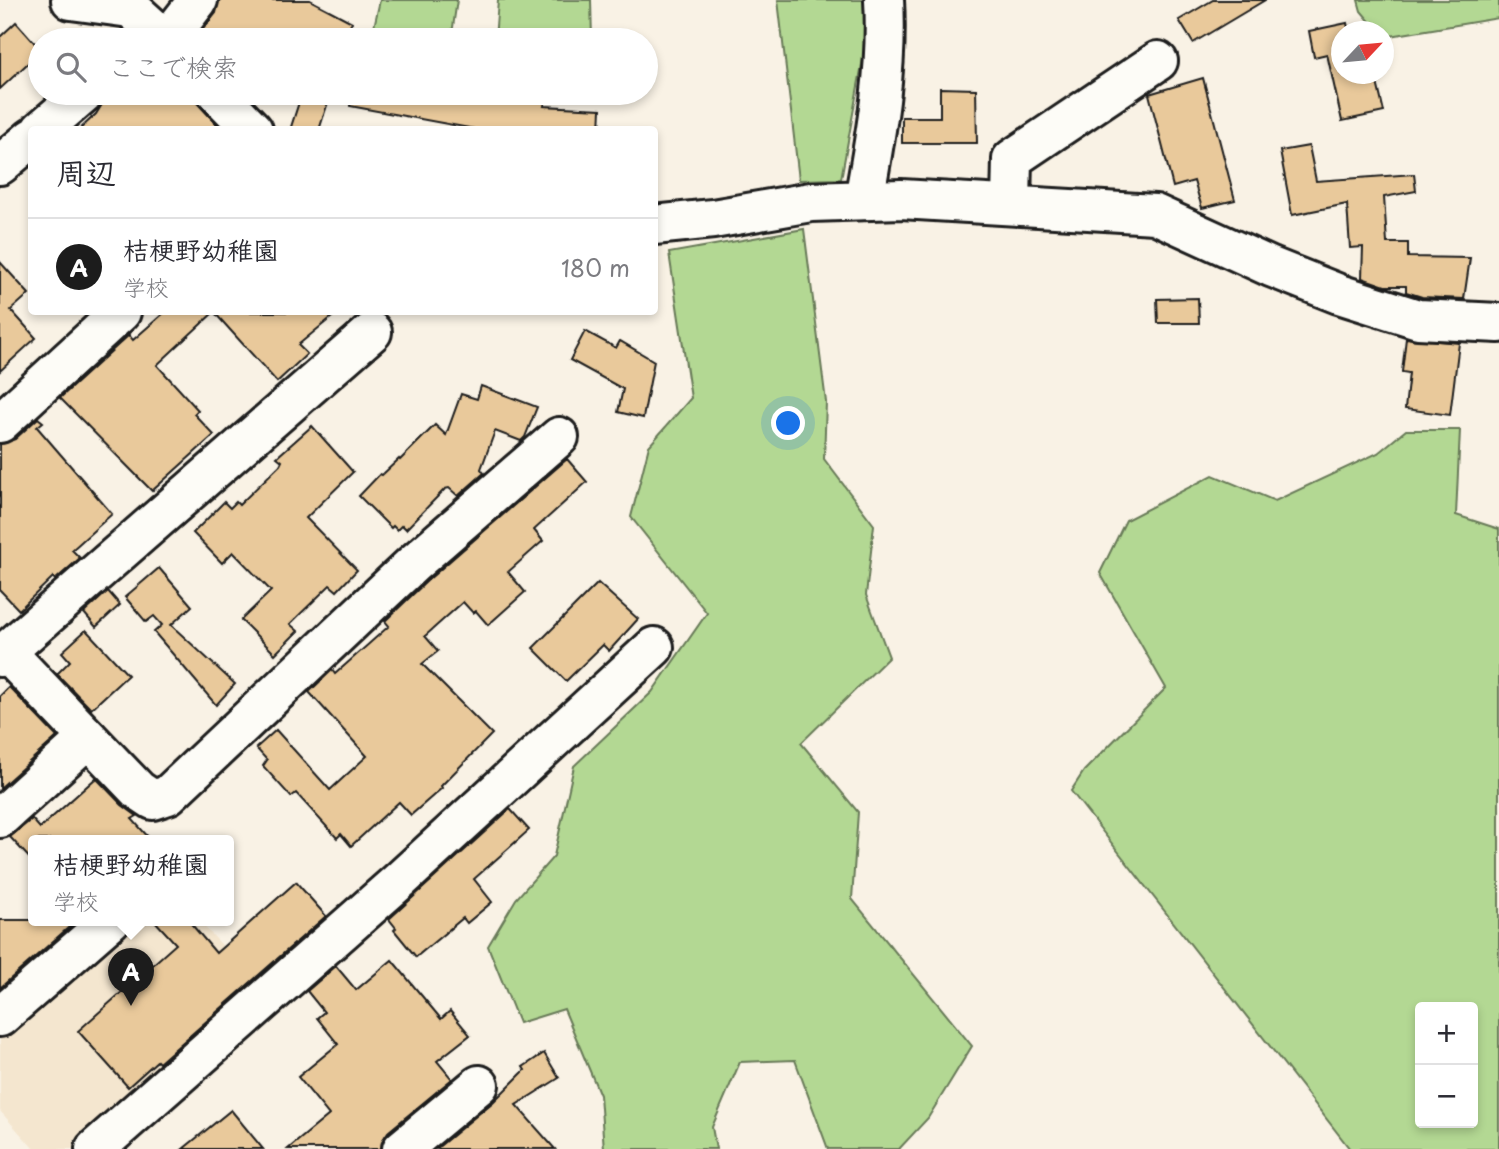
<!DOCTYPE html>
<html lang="ja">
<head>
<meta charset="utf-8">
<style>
	:root { --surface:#fff; --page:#f2f2f3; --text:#2b2b33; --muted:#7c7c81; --line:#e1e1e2; --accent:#1c1c1c }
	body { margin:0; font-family:"Playpen Sans","Klee One",sans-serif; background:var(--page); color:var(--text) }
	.controls { position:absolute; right:21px; bottom:21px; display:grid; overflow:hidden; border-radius:7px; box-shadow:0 4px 10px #0003 }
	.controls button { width:63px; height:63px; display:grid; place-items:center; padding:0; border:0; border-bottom:2px solid var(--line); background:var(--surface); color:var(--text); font:35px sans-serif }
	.compass { position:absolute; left:1331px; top:21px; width:63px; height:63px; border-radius:50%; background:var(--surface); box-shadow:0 4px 10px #0003; rotate:64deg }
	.you { position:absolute; left:789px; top:424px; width:24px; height:24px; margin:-18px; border:5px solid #fff; border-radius:50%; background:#1a73e8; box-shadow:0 0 0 10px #1a73e833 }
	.badge { display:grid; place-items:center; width:46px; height:46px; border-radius:50%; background:var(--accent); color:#fff; font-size:23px; font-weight:700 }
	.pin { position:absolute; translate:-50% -58px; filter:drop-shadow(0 2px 4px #0008) }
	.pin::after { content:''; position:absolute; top:37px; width:24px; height:21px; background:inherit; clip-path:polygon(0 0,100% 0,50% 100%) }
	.popup { position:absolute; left:28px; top:835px; width:206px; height:91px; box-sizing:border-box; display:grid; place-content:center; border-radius:7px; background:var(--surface); filter:drop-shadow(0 2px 5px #0005); font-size:23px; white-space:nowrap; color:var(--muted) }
	.popup b { font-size:26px; color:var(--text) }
	.popup::after { content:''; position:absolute; left:50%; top:100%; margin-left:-14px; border:14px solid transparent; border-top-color:var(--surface) }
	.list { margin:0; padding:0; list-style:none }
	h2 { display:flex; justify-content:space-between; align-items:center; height:91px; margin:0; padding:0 28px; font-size:30px }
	h2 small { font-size:23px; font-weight:400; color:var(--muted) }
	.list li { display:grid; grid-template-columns:46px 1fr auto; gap:21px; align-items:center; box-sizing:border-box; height:98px; padding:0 28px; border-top:2px solid var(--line) }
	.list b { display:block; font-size:26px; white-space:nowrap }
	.list p { margin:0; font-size:23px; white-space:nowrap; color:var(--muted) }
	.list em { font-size:23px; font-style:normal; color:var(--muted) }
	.icon { flex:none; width:38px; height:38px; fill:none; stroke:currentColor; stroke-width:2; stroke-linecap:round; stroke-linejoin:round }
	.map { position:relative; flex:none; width:1499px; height:1149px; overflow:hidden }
	.search { position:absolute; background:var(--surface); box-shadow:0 4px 10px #0003; left:28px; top:28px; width:630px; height:77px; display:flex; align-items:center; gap:18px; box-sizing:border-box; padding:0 24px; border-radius:38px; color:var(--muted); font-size:26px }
	.panel { position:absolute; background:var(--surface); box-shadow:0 4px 10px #0003; left:28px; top:126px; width:630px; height:189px; border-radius:7px }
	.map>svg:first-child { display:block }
</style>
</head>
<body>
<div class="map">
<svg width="1499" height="1149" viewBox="0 0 1499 1149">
	<rect width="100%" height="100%" fill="#f9f2e5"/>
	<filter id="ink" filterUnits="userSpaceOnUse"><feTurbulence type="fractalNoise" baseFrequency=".0143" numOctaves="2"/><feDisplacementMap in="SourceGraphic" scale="14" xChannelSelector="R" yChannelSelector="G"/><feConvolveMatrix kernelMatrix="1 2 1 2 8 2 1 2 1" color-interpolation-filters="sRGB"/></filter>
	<g filter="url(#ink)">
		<polygon fill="#f4e6cf" points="120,920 198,920 261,986 76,1149 34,1149 0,1111 0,1026"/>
		<g fill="#b3d893" stroke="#687a58" stroke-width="2" fill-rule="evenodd">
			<polygon points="380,0 457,0 452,34 374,27"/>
			<polygon points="498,0 591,0 592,40 495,40"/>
			<polygon points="778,0 865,0 867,37 841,179 799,180"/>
			<polygon points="1358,0 1499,0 1499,18 1384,37 1384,32 1378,31 1361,11"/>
			<polygon points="804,229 826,402 824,459 874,525 866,595 889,657 801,743 858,812 852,899 972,1046 928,1118 899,1149 828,1149 795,1060 740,1062 712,1127 716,1149 604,1149 600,1095 564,1009 519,1023 488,946 516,899 554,856 574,766 652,692 707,613 631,517 649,446 691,398 669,253"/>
			<path d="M1406,430H1460L1456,515L1499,529V1149H1350L1071,791L1084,771L1166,688L1100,573L1126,520L1213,475L1275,501L1378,453ZM1473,1007V1123H1420V1007Z"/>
		</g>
		<g fill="#e9c99b" stroke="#1c1c1c" stroke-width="2">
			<polygon points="219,0 310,0 352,22 343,40 208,40 200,33 216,13"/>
			<polygon points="1213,0 1265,0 1193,43 1179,20"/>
			<polygon points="16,22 40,49 40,52 0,89 0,37"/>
			<polygon points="1347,23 1348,28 1364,24 1366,32 1341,32 1341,74 1375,74 1384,112 1342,121 1327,54 1314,57 1309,31"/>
			<polygon points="1203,78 1235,200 1202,208 1194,181 1173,187 1149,94"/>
			<polygon points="940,88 976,89 977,143 902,143 902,117 940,117"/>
			<polygon points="109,93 188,93 222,130 79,130 96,114"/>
			<polygon points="302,93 331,93 319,130 290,130"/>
			<polygon points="351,93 481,93 545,102 544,106 601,109 600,130 480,130 350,106"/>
			<polygon points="1309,146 1316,181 1414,174 1416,191 1384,197 1387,243 1408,243 1408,257 1470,258 1464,299 1422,297 1406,292 1406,286 1385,286 1362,278 1363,247 1350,248 1347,204 1292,215 1280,151"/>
			<polygon points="0,262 29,294 11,310 36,338 0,371"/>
			<polygon points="1198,298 1199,323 1158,323 1157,299"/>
			<polygon points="165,312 338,312 298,345 307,354 277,382 214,312 157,365 198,410 194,414 214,435 152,491 60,398 129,335 133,340"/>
			<polygon points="585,331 616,348 620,341 654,361 643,418 618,412 623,389 570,360"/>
			<polygon points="1406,338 1459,343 1450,415 1405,409 1409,373 1402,372"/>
			<polygon points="481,386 537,407 525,437 521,441 495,431 481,469 484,473 458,496 449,488 445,489 406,529 402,525 397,530 393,526 391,528 359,496 380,474 382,475 399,459 400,460 435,425 446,435 461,394 477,399"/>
			<polygon points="38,418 43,422 37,427 112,514 72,550 80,558 55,580 53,577 19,610 0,590 0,444 15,439"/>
			<polygon points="312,426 353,472 306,518 357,570 337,591 330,585 290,624 298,631 275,654 241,620 271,591 233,552 222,563 193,533 224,502 230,508 236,502 239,505 280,465 282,461 277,457"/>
			<polygon points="567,459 587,482 534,530 543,541 508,572 525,592 488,625 476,611 473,613 463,602 425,636 438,651 422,664 492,734 441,786 442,788 411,815 399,802 351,846 341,834 337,838 296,793 291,797 263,766 267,760 256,748 276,730 330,790 367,756 309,692 332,670 335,674 389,626 385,621 428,580"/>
			<polygon points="159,568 192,606 171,625 235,684 216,705 154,632 162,625 154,616 146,622 125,597"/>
			<polygon points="598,583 638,619 609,651 603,645 566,681 533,648"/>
			<polygon points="108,591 120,605 96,627 84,613"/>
			<polygon points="86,630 128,675 91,709 57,674 70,661 62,652"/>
			<polygon points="9,687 57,737 0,788 0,696"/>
			<polygon points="96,778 122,805 137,816 132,819 151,840 33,840 33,862 10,837 32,819 40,828"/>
			<polygon points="510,809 529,830 474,879 492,902 467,923 463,918 416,957 394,930 396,928 389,919"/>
			<polygon points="296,882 326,916 159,1063 157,1061 128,1087 78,1031 176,944 154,920 188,920 216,953"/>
			<polygon points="0,920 77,920 0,988"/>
			<polygon points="392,960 441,1019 450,1011 470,1035 437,1061 452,1079 388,1132 382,1141 381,1149 288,1149 329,1115 298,1077 338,1044 317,1018 324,1012 307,991 336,966 356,990"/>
			<polygon points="544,1053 559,1078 516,1105 555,1149 436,1149 493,1102 525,1070 523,1067"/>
			<polygon points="231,1110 263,1149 183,1149"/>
		</g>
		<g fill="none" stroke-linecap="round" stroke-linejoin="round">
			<g stroke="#1c1c1c" stroke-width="44">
				<g id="minor">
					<polyline points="71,0 130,8"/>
					<polyline points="122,0 166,40"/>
					<polyline points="167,40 198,0"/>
					<polyline points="217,93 253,130"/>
					<polyline points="41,130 84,93"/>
					<polyline points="0,165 32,138"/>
					<path d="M864,200C876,134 888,67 884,0"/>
					<polyline points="1011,204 1012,159 1158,61"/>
					<polyline points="654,225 713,219 811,202 901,199 1155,214 1271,267 1339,294 1418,319 1499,323"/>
					<polyline points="0,423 121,312"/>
					<polyline points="6,652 138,790 153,800 168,795 413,564 559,437"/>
					<polyline points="0,657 372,332"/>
					<polyline points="0,818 88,738"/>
					<polyline points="0,1017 111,920"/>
					<polyline points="95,1149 398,882 654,647"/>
					<polyline points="402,1149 479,1085"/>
				</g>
			</g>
			<use href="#minor" stroke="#fdfcf7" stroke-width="38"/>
		</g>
	</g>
</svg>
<div class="controls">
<button>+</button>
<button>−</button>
</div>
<svg class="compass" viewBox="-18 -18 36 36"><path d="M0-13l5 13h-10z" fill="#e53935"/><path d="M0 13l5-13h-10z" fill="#7c7c81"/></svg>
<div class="you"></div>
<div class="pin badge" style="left:131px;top:1006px">A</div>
<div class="popup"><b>桔梗野幼稚園</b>学校</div>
<div class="search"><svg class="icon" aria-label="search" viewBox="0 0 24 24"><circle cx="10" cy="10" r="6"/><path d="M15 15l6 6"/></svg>ここで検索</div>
<section class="panel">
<h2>周辺<small></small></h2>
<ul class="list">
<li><span class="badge">A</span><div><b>桔梗野幼稚園</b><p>学校</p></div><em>180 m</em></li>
</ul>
</section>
</div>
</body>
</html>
